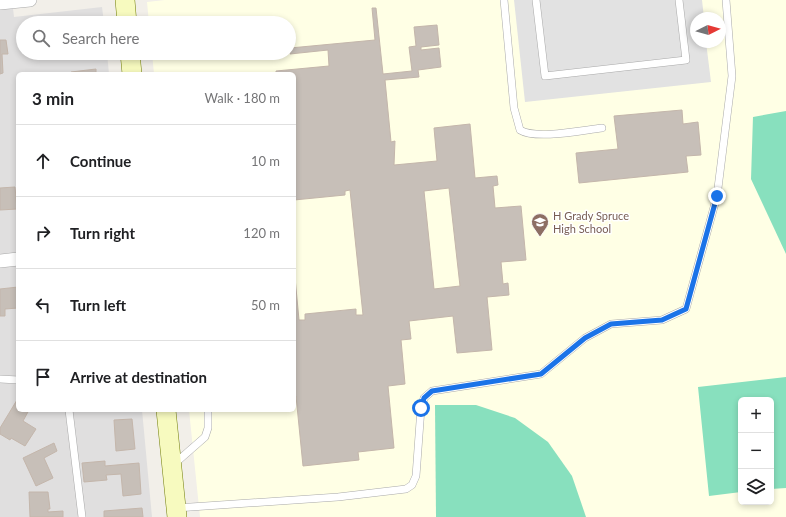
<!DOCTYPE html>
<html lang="en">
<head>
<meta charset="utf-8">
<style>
	:root { --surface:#fff; --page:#f2f2f2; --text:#202124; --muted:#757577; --line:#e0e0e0 }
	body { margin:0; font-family:Lato,sans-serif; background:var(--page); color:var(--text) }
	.controls { position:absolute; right:12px; bottom:12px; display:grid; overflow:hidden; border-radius:6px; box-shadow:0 2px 6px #0003 }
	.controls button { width:36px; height:36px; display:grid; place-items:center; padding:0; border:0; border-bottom:1px solid var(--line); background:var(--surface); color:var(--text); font:20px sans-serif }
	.compass { position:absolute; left:690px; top:12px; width:36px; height:36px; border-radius:50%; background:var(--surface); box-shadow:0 2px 6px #0003; rotate:84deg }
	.stop { position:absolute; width:12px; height:12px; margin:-9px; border:3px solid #1a73e8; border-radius:50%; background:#fff }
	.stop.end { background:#1a73e8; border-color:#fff; box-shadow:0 1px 4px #0008 }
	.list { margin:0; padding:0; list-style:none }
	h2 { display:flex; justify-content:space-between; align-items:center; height:52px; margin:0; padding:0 16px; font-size:17px }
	h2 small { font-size:13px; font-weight:400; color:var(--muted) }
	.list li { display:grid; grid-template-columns:26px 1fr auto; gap:12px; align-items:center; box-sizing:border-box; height:72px; padding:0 16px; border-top:1px solid var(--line) }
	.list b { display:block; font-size:15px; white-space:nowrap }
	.list em { font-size:13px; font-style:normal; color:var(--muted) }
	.icon { flex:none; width:22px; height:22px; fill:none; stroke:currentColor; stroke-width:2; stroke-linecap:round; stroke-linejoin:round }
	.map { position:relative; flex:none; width:786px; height:517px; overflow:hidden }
	.search { position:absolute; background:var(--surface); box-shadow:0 2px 6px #0003; left:16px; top:16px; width:280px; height:44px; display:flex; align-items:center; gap:10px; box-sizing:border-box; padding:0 14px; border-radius:22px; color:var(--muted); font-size:15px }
	.panel { position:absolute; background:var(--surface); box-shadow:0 2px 6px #0003; left:16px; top:72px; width:280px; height:340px; border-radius:6px }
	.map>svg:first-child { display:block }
</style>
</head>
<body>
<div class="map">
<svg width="786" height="517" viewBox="0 0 786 517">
	<rect width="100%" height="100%" fill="#f2efe9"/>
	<polygon fill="#e0dfdf" points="0,0 12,0 14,17 102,7 104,23 23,23 23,53 107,53 109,74 18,74 18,410 142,410 152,517 0,517"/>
	<path fill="#ffffe5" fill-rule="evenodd" d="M165,0H786V517H200L189,410H294V74H154L152,53H289V23H149L147,2ZM696,18H720V42H696ZM741,400H771V502H741Z"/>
	<g fill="#88e0be">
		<polygon points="786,111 786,254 751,179 753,117"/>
		<polygon points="786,377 786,488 771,489 771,400 741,400 741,492 709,496 698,387"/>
		<polygon points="435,405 476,405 515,418 548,442 572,476 586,517 436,517"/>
	</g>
	<polygon fill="#e2e2e2" points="514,0 702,0 704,18 696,18 696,42 706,42 711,82 525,102"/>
	<g fill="#c7bfb8" stroke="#c4b6ab" fill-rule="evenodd">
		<path d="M372,8H376L383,74L412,71L409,47L416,46L414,27L437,25L439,45L421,47V50L439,48L441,67L418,70L419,77L385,80L391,142L395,141L394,165L437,161L434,128L470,124L475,178L497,176L498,185L493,186L495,208L521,206L526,260L501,262L503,284L508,283L509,295L487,297L492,350L457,353L453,316L409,321L411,339L401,340L405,384L388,386L394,448L358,452L359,460L303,466L296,396H294V267L299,320H305V314L356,309V315H363L350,190L345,191V195L294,200V74H276V71L329,66L328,50L290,54V48L375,40ZM449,188L460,286L434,289L424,191Z"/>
		<polygon points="90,20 91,23 68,23"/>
		<polygon points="0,40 6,40 8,54 2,54 3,73 0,74"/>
		<polygon points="70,53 89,53 90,56 70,58"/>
		<polygon points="96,69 96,74 71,74 71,72"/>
		<polygon points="682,110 683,124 698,122 701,155 686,156 688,172 579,183 576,153 618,149 614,116"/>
		<polygon points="15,187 17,209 0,210 0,188"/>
		<polygon points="18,287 18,308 5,309 5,316 0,316 0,289"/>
		<polygon points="17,400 18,410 29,410 23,421 36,429 25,446 11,438 10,440 0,434 0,428"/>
		<polygon points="132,419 135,449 116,451 114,420"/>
		<polygon points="54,443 57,451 44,458 53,478 36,486 23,458"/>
		<polygon points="105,461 105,466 139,463 141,494 123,496 121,474 106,475 107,480 84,482 82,463"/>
		<polygon points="29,492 48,492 50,509 48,509 48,512 63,511 63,517 30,517"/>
		<polygon points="142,508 143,517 104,517 104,511"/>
	</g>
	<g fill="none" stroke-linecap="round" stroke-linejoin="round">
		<g stroke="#a9a9a9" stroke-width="8">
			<g id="lane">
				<path d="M504,0L514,108L520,130C536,140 583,130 602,128"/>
				<polyline points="536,0 545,76 686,60 679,0"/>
				<polyline points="0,379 18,380"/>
				<polyline points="69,410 82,517"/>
				<polyline points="173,465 205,437 208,428 208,410"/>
				<polyline points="176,508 338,497 406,489 412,485 416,476 421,408 424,398 432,391 541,374 585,338 611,324 662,320 686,309 717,196 732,76 726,0"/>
			</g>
		</g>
		<g stroke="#a9a9a9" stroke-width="14">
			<g id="street">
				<polyline points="0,3 30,0"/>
				<polyline points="0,261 18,259"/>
			</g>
		</g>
		<g stroke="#707d05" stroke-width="20">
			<g id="secondary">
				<polyline points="125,0 127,23"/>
				<polyline points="130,53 132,74"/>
				<polyline points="166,410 177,517"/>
			</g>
		</g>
		<use href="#lane" stroke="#fff" stroke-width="7"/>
		<use href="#street" stroke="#fff" stroke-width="13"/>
		<use href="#secondary" stroke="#f7fabf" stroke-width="19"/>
	</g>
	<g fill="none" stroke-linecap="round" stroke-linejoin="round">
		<polyline stroke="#1a73e8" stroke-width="5" points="421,408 424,398 432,391 541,374 585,338 611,324 662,320 686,309 717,196"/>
	</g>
	<defs>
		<g id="school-pin" transform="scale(0.9)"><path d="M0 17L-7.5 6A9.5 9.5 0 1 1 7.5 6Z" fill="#8d6e63" stroke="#fff"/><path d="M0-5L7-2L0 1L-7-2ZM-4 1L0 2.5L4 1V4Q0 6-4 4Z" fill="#fff"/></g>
	</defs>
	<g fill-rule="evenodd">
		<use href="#school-pin" x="540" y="222"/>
	</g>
	<g text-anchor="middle" stroke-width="3" stroke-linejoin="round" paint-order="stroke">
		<g font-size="11" fill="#785e54" stroke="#fff" text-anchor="start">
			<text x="553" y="220">H Grady Spruce<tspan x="553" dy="13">High School</tspan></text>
		</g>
	</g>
</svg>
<div class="controls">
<button>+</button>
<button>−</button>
<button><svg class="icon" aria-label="layers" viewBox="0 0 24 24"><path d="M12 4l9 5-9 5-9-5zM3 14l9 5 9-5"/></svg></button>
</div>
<svg class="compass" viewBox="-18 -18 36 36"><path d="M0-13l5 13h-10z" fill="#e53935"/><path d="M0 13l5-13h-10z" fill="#757577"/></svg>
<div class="stop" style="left:421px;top:408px"></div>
<div class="stop end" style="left:717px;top:196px"></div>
<div class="search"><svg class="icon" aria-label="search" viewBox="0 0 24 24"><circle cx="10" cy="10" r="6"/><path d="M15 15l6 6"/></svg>Search here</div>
<section class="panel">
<h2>3 min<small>Walk · 180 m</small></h2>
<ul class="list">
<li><svg class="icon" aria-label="ahead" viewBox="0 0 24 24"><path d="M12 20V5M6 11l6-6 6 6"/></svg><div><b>Continue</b></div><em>10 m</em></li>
<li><svg class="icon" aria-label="right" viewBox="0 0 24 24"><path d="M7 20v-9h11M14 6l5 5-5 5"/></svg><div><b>Turn right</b></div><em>120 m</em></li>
<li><svg class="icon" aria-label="left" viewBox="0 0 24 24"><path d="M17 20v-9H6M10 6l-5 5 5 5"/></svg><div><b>Turn left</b></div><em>50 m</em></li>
<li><svg class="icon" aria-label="arrive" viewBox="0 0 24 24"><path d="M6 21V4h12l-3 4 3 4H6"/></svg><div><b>Arrive at destination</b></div></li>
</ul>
</section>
</div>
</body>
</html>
